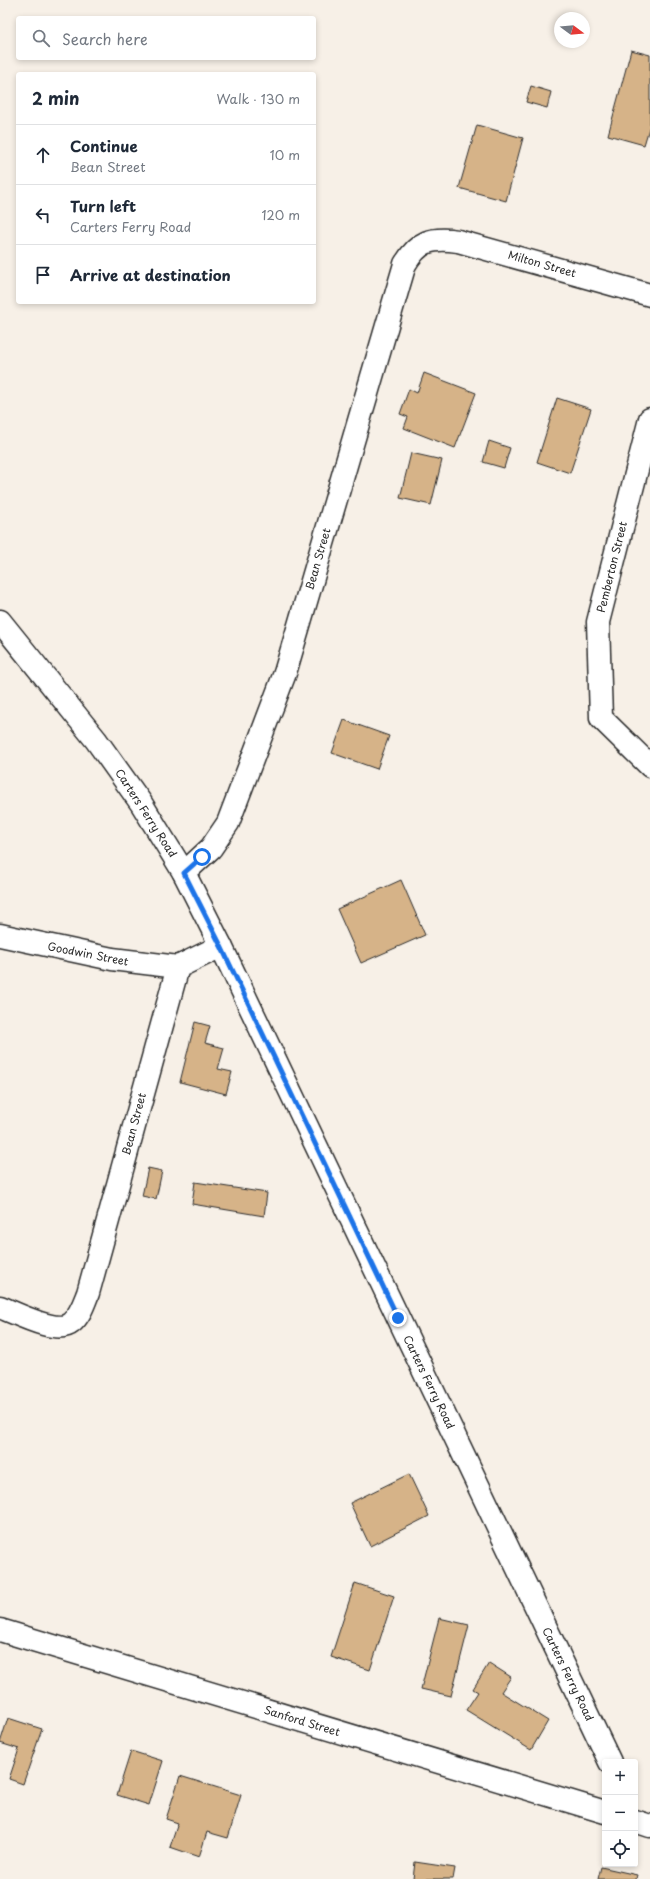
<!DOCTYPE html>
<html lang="en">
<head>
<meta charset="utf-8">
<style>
	:root { --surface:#fff; --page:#f2f2f3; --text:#1f2937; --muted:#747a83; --line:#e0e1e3 }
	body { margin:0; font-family:"Playpen Sans",sans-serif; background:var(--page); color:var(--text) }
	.controls { position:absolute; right:12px; bottom:12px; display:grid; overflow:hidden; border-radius:4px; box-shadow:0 2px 6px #0003 }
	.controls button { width:36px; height:36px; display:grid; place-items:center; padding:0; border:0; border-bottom:1px solid var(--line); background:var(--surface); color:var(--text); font:20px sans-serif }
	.compass { position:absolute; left:554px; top:12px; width:36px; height:36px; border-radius:50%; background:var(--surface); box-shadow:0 2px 6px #0003; rotate:106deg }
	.stop { position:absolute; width:12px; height:12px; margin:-9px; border:3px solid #1a73e8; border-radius:50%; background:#fff }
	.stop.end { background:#1a73e8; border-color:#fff; box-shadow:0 1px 4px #0008 }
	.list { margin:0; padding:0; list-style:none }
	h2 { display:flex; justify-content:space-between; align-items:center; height:52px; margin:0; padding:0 16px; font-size:17px }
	h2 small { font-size:13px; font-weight:400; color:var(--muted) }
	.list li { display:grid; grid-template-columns:26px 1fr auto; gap:12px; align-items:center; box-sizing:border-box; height:60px; padding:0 16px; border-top:1px solid var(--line) }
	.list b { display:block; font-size:15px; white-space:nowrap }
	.list p { margin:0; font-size:13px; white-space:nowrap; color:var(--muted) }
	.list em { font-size:13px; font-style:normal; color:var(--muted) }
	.icon { flex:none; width:22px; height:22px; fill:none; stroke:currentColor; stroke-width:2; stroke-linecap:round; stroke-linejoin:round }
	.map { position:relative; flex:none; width:650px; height:1879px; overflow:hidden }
	.search { position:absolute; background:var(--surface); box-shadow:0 2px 6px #0003; left:16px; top:16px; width:300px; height:44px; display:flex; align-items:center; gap:10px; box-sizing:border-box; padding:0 14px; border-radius:4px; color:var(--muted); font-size:15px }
	.panel { position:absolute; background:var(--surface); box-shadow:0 2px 6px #0003; left:16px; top:72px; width:300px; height:232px; border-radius:4px }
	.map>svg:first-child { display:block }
</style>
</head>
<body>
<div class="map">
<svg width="650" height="1879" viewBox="0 0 650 1879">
	<rect width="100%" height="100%" fill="#f7f0e7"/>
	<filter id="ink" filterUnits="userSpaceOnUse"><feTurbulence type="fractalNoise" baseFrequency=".025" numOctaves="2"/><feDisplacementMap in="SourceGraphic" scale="8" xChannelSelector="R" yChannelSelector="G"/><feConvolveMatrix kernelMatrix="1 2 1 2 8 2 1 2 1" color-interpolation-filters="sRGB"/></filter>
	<g filter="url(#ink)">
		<g fill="#d6b388" stroke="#2b2b2b">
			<polygon points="631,50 650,55 650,125 644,145 608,135"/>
			<polygon points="531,86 551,92 547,108 526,102"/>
			<polygon points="477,125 523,138 506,201 459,188"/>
			<polygon points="424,373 476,393 455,448 404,428 408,417 400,414 409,389 417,393"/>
			<polygon points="557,398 591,409 570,473 537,462"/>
			<polygon points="489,441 510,448 504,468 483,462"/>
			<polygon points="411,453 442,460 431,505 400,498"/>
			<polygon points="344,720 389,736 377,769 332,753"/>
			<polygon points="401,880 425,935 361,963 337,909"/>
			<polygon points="195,1022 210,1026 205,1043 224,1048 218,1069 232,1072 226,1094 180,1082"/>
			<polygon points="148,1168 162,1171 156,1199 142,1196"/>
			<polygon points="195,1182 267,1193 264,1216 192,1204"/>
			<polygon points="409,1474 429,1516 370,1546 350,1503"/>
			<polygon points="355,1583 394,1596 370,1670 331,1657"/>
			<polygon points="439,1618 469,1625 451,1696 421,1689"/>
			<polygon points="489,1663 511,1677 501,1692 548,1721 531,1750 466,1710 478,1692 473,1689"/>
			<polygon points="8,1718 42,1729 23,1784 9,1779 19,1749 0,1743"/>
			<polygon points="131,1751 163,1761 149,1805 117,1795"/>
			<polygon points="180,1776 241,1795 228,1838 207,1832 199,1857 170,1847 178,1823 166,1819"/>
			<polygon points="415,1862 455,1868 453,1879 413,1879"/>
			<polygon points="601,1867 637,1875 636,1879 598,1879"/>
		</g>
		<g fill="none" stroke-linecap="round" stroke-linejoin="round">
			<g stroke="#2b2b2b" stroke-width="25">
				<g id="minor">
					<polyline points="650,419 598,622 601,718 650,766"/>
					<polyline points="0,621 96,740 141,803 184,873 221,946 610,1762"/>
					<path d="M184,873L211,848L228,823L285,673L405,264C419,241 431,237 458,241L650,295"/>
					<polyline points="0,935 112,959 178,967"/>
					<path d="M0,1307C16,1313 57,1335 71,1323C80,1316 84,1303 88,1293L178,967L221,946"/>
					<polyline points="0,1630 605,1812"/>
					<polyline points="635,1821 650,1826"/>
				</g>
			</g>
			<use href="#minor" stroke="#fff" stroke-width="22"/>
		</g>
	</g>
	<g fill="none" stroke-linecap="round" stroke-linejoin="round" filter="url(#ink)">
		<polyline stroke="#1a73e8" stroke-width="5" points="202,857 184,873 221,946 398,1318"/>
	</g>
	<g text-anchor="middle" stroke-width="3" stroke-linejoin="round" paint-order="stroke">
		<g font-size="11" fill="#2b2b2b" stroke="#fff">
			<text transform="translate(542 264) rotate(16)" y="4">Milton Street</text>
			<text transform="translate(318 559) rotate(-74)" y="4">Bean Street</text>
			<text transform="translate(612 567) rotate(-76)" y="4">Pemberton Street</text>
			<text transform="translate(146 813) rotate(57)" y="4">Carters Ferry Road</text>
			<text transform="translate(88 954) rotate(11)" y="4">Goodwin Street</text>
			<text transform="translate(134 1124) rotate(-75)" y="4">Bean Street</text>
			<text transform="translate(429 1382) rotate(64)" y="4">Carters Ferry Road</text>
			<text transform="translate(568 1674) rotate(64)" y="4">Carters Ferry Road</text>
			<text transform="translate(302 1721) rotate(17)" y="4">Sanford Street</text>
		</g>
	</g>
</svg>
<div class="controls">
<button>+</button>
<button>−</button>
<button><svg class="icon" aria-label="locate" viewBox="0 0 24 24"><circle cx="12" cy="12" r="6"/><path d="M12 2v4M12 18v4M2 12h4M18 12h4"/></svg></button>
</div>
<svg class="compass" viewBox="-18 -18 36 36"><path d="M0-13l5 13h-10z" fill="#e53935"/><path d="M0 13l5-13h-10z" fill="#747a83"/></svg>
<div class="stop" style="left:202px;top:857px"></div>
<div class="stop end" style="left:398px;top:1318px"></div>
<div class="search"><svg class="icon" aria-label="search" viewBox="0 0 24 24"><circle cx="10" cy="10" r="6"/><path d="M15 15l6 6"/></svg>Search here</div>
<section class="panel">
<h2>2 min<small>Walk · 130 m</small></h2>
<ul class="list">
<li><svg class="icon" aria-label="ahead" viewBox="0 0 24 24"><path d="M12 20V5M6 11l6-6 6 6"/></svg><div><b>Continue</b><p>Bean Street</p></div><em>10 m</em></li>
<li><svg class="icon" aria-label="left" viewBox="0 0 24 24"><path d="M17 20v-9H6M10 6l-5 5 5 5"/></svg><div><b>Turn left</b><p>Carters Ferry Road</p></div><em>120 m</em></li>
<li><svg class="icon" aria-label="arrive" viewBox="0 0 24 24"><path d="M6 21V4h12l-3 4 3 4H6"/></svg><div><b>Arrive at destination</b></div></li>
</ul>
</section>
</div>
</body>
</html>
